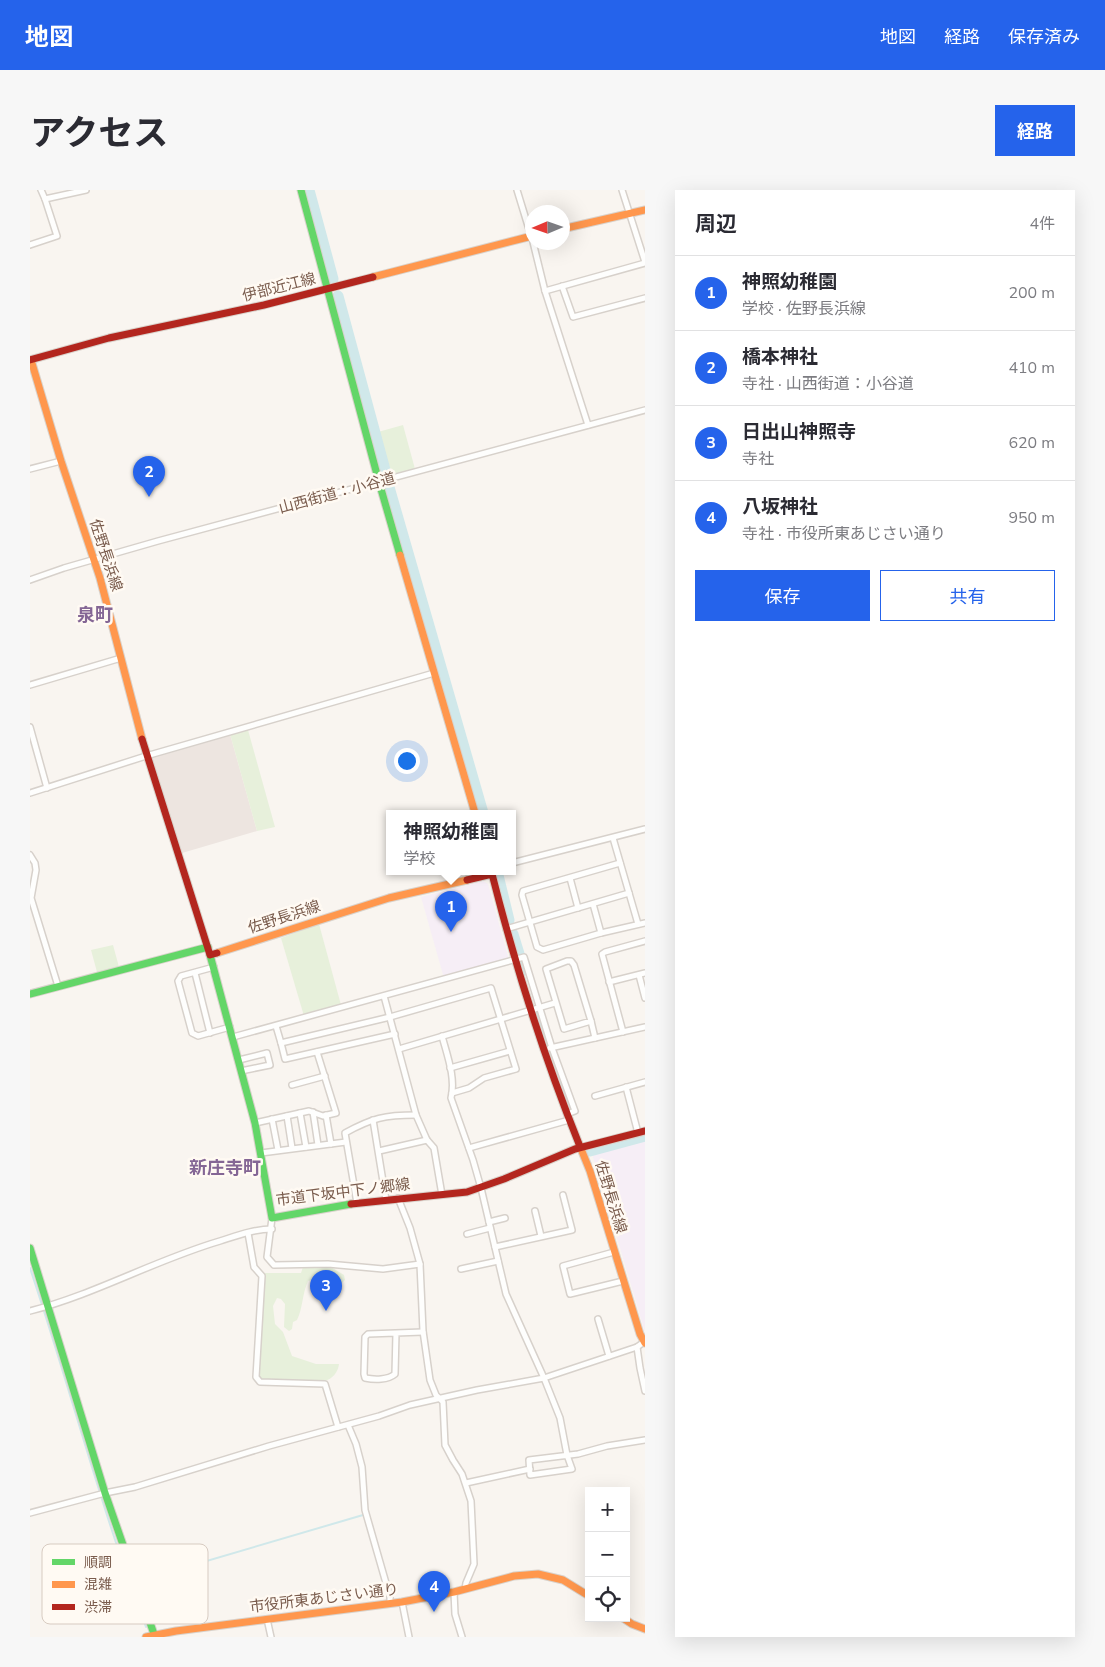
<!DOCTYPE html>
<html lang="ja">
<head>
<meta charset="utf-8">
<style>
	:root { --surface:#fff; --page:#f7f7f7; --text:#2b2b33; --muted:#7c7c81; --line:#e1e1e2; --accent:#2563eb }
	body { margin:0; font-family:"Nunito Sans","Noto Sans JP",sans-serif; background:var(--page); color:var(--text) }
	.controls { position:absolute; right:15px; bottom:15px; display:grid; overflow:hidden; border-radius:0px; box-shadow:0 5px 20px #0002 }
	.controls button { width:45px; height:45px; display:grid; place-items:center; padding:0; border:0; border-bottom:1px solid var(--line); background:var(--surface); color:var(--text); font:25px sans-serif }
	.compass { position:absolute; left:495px; top:15px; width:45px; height:45px; border-radius:50%; background:var(--surface); box-shadow:0 5px 20px #0002; rotate:268deg }
	.you { position:absolute; left:376px; top:570px; width:18px; height:18px; margin:-12px; border:4px solid #fff; border-radius:50%; background:#1a73e8; box-shadow:0 0 0 8px #1a73e833 }
	.badge { display:grid; place-items:center; width:32px; height:32px; border-radius:50%; background:var(--accent); color:#fff; font-size:16px; font-weight:700 }
	.pin { position:absolute; translate:-50% -41px; filter:drop-shadow(0 1px 2px #0008) }
	.pin::after { content:''; position:absolute; top:26px; width:18px; height:15px; background:inherit; clip-path:polygon(0 0,100% 0,50% 100%) }
	.popup { position:absolute; left:356px; top:620px; width:130px; height:65px; box-sizing:border-box; display:grid; place-content:center; border-radius:0px; background:var(--surface); filter:drop-shadow(0 1px 4px #0005); font-size:16px; white-space:nowrap; color:var(--muted) }
	.popup b { font-size:19px; color:var(--text) }
	.popup::after { content:''; position:absolute; left:50%; top:100%; margin-left:-10px; border:10px solid transparent; border-top-color:var(--surface) }
	.list { margin:0; padding:0; list-style:none }
	h2 { display:flex; justify-content:space-between; align-items:center; height:65px; margin:0; padding:0 20px; font-size:21px }
	h2 small { font-size:16px; font-weight:400; color:var(--muted) }
	.list li { display:grid; grid-template-columns:32px 1fr auto; gap:15px; align-items:center; box-sizing:border-box; height:75px; padding:0 20px; border-top:1px solid var(--line) }
	.list b { display:block; font-size:19px; white-space:nowrap }
	.list p { margin:0; font-size:16px; white-space:nowrap; color:var(--muted) }
	.list em { font-size:16px; font-style:normal; color:var(--muted) }
	.actions { display:flex; gap:10px; padding:15px 20px }
	.actions a { flex:1; padding:11px 0; border:1px solid var(--accent); border-radius:0px; text-align:center; font-size:18px; color:var(--accent) }
	.actions .main { background:var(--accent); color:#fff }
	.icon { flex:none; width:28px; height:28px; fill:none; stroke:currentColor; stroke-width:2; stroke-linecap:round; stroke-linejoin:round }
	.map { position:relative; flex:none; width:615px; height:1447px; overflow:hidden; border-radius:0px }
	header { display:flex; align-items:center; gap:30px; box-sizing:border-box; height:70px; padding:0 25px; background:var(--accent); color:#fff }
	header strong { font-size:24px }
	nav { display:flex; gap:28px; margin-inline-start:auto; font-size:18px }
	.intro { display:flex; align-items:center; justify-content:space-between; box-sizing:border-box; height:120px; padding:0 30px }
	h1 { margin:0; font-size:35px }
	.button { padding:12px 22px; border-radius:0px; background:var(--accent); color:#fff; font-size:18px; font-weight:700 }
	main { display:flex; gap:30px; padding:0 30px }
	aside { flex:1; background:var(--surface); border-radius:0px; box-shadow:0 5px 20px #0002 }
	.map>svg:first-child { display:block }
</style>
</head>
<body>
<header>
<strong>地図</strong>
<nav><a>地図</a><a>経路</a><a>保存済み</a></nav>
</header>
<div class="intro"><h1>アクセス</h1><a class="button">経路</a></div>
<main>
<div class="map">
<svg width="615" height="1447" viewBox="0 0 615 1447">
	<rect width="100%" height="100%" fill="#f9f5f0"/>
	<polygon fill="#ede5e0" points="200,544 227,641 152,663 120,567"/>
	<g fill="#f6eef6">
		<polygon points="453,691 458,694 479,770 414,788 391,707"/>
		<polygon points="615,948 615,1142 562,964"/>
	</g>
	<g fill="#e7f0db">
		<polygon points="373,235 385,279 360,286 348,242"/>
		<polygon points="218,540 245,637 227,641 200,544"/>
		<polygon points="289,734 311,815 274,826 251,748"/>
		<polygon points="83,755 89,777 67,782 61,760"/>
		<path d="M273,1077H301L314,1085L315,1090L307,1097L288,1088L278,1091C272,1104 273,1118 267,1130L263,1132L262,1139L259,1141L254,1137L255,1114L251,1109L247,1108L243,1116L245,1134L253,1142L262,1166L286,1174H309C308,1182 303,1189 294,1191L232,1190L228,1186L233,1083H271Z"/>
	</g>
	<g fill="none" stroke-linecap="round" stroke-linejoin="round">
		<g stroke="#d0e8ea" stroke-width="2">
			<path d="M0,1078C40,1197 71,1320 116,1437"/>
			<polyline points="112,1390 333,1325"/>
		</g>
		<g stroke="#d0e8ea" stroke-width="11">
			<polyline points="279,0 303,89"/>
			<polyline points="308,106 355,280"/>
			<polyline points="359,297 453,623"/>
			<polyline points="468,685 479,730"/>
			<polyline points="483,744 494,780"/>
			<polyline points="509,825 540,920"/>
			<polyline points="560,961 615,946"/>
		</g>
		<g stroke="#d7d1cb" stroke-width="8">
			<g id="street">
				<polyline points="11,0 15,9"/>
				<polyline points="487,0 502,49"/>
				<polyline points="592,0 615,72"/>
				<polyline points="503,52 515,101 558,235"/>
				<polyline points="0,55 27,46 15,9 56,0"/>
				<polyline points="532,96 543,127 615,108"/>
				<polyline points="515,101 615,73"/>
				<polyline points="0,279 31,271"/>
				<polyline points="0,390 34,378 128,351 615,220"/>
				<polyline points="0,495 91,468"/>
				<polyline points="0,537 17,598"/>
				<polyline points="0,603 116,566 404,483"/>
				<polyline points="583,648 608,734"/>
				<polyline points="0,665 5,673 6,680 1,708 28,796"/>
				<polyline points="482,673 615,639"/>
				<polyline points="590,673 493,701 492,705 507,757 513,760 571,743 615,733"/>
				<polyline points="540,688 548,718"/>
				<polyline points="563,714 571,743"/>
				<polyline points="476,739 599,703"/>
				<polygon points="537,771 541,771 544,775 561,831 534,839 516,779"/>
				<polyline points="184,777 151,786 148,791 162,843 168,846 200,837"/>
				<polyline points="165,783 180,843"/>
				<polyline points="609,785 615,808"/>
				<polyline points="579,792 615,783"/>
				<polyline points="354,806 386,925 397,950 404,958 412,1005"/>
				<polyline points="561,831 565,848"/>
				<polyline points="246,836 251,853 360,827 461,798 486,879 454,888 439,898 422,903"/>
				<polyline points="593,842 572,764 575,762 615,751"/>
				<polyline points="203,847 494,767 522,858 545,921 537,924"/>
				<polyline points="251,853 255,869 365,844"/>
				<polyline points="520,858 615,837"/>
				<polyline points="369,859 525,813"/>
				<polyline points="209,870 237,863 240,875 211,881"/>
				<polyline points="420,878 480,861"/>
				<polyline points="262,895 295,886"/>
				<polyline points="596,897 608,943"/>
				<polyline points="565,906 615,892"/>
				<polyline points="283,922 288,955"/>
				<polyline points="270,923 276,957"/>
				<polyline points="296,925 301,954"/>
				<polyline points="257,926 262,958"/>
				<polyline points="242,929 248,960"/>
				<polyline points="343,930 356,1010"/>
				<polyline points="225,933 279,921 293,926 306,923 287,862"/>
				<polyline points="439,958 539,930"/>
				<polyline points="349,961 397,950"/>
				<polyline points="231,963 316,952"/>
				<polyline points="368,1008 380,1038 390,1074 393,1141 400,1190 406,1205 413,1212 415,1255 423,1270 432,1284 441,1311 444,1374 436,1393 435,1399"/>
				<path d="M327,1013L315,943C342,928 355,925 386,925"/>
				<polyline points="505,1021 511,1046"/>
				<polyline points="242,1028 237,1067 244,1075 298,1074 353,1079 390,1074"/>
				<polyline points="459,1032 475,1028"/>
				<polyline points="218,1043 224,1077 232,1086 226,1187 230,1192 295,1194 308,1237"/>
				<polyline points="437,1044 460,1038"/>
				<polyline points="465,1057 542,1040 533,1005"/>
				<polyline points="584,1062 533,1076 540,1104 593,1091"/>
				<polyline points="431,1079 468,1071"/>
				<path d="M0,1121C66,1104 125,1070 190,1051C206,1046 224,1039 242,1039"/>
				<polyline points="568,1129 579,1166"/>
				<path d="M366,1143L365,1184C358,1190 345,1190 335,1188L334,1184L335,1147L338,1144L393,1142"/>
				<polyline points="614,1152 607,1157 514,1188 530,1228 537,1265 542,1279 500,1285 499,1270 548,1264 577,1256 615,1250"/>
				<polyline points="607,1157 610,1178 615,1201"/>
				<polyline points="318,1235 326,1254 332,1277 335,1320 360,1407 360,1413"/>
				<polyline points="436,1293 500,1279"/>
				<path d="M0,1323L75,1303L105,1297L239,1256L349,1226L380,1215L447,1200L514,1188L476,1104L451,998L443,970L421,908C426,888 417,865 412,846"/>
				<polyline points="424,1402 425,1424 432,1447"/>
				<polyline points="372,1412 379,1447"/>
				<polyline points="237,1429 241,1447"/>
			</g>
		</g>
		<g stroke="#d9d2cb" stroke-width="9">
			<g id="fast">
				<polyline points="271,0 349,292 370,365"/>
				<polyline points="180,765 225,933 242,1028 321,1014"/>
				<polyline points="0,804 178,757"/>
				<polyline points="0,1058 75,1303 125,1447"/>
			</g>
		</g>
		<g stroke="#d9d2cb" stroke-width="9">
			<g id="slow">
				<polyline points="532,39 615,20"/>
				<polyline points="343,87 502,46"/>
				<polyline points="1,170 31,271 70,388 112,549"/>
				<polyline points="370,365 445,623"/>
				<polyline points="187,763 359,708 437,690"/>
				<polyline points="549,954 560,981 610,1144 615,1153"/>
				<polyline points="593,1428 602,1434 615,1439"/>
				<polyline points="116,1447 146,1441 372,1412 424,1402 484,1386 508,1384 533,1390 559,1406"/>
			</g>
		</g>
		<g stroke="#d9d2cb" stroke-width="9">
			<g id="jam">
				<polyline points="0,170 79,148 234,115 343,87"/>
				<polyline points="112,549 180,765 187,763"/>
				<path d="M437,690L462,684C485,775 514,867 549,954"/>
				<polyline points="321,1014 437,1002 474,989 545,959 615,941"/>
			</g>
		</g>
		<use href="#street" stroke="#fefefd" stroke-width="5"/>
		<use href="#fast" stroke="#63d668" stroke-width="7"/>
		<use href="#slow" stroke="#ff974d" stroke-width="7"/>
		<use href="#jam" stroke="#b3261e" stroke-width="7"/>
	</g>
	<g text-anchor="middle" stroke-width="5" stroke-linejoin="round" paint-order="stroke">
		<g font-size="15" fill="#7a5c4d" stroke="#fffaf3">
			<text transform="translate(249 97) rotate(-14)" y="5">伊部近江線</text>
			<text transform="translate(307 303) rotate(-15)" y="5">山西街道：小谷道</text>
			<text transform="translate(76 365) rotate(72)" y="5">佐野長浜線</text>
			<text transform="translate(254 727) rotate(-18)" y="5">佐野長浜線</text>
			<text transform="translate(313 1002) rotate(-7)" y="5">市道下坂中下ノ郷線</text>
			<text transform="translate(581 1007) rotate(73)" y="5">佐野長浜線</text>
			<text transform="translate(294 1408) rotate(-7)" y="5">市役所東あじさい通り</text>
		</g>
		<g font-size="18" font-weight="bold" fill="#846695" stroke="#fffaf3">
			<text x="65" y="431">泉町</text>
			<text x="195" y="984">新庄寺町</text>
		</g>
	</g>
	<rect x="12" y="1354" width="166" height="80" rx="8" fill="#fffaf3" stroke="#d7cbc1" stroke-width="1"/>
	<rect x="22" y="1369" width="23" height="6" fill="#63d668"/>
	<rect x="22" y="1391" width="23" height="7" fill="#ff974d"/>
	<rect x="22" y="1414" width="23" height="6" fill="#b3261e"/>
	<g font-size="14" fill="#7a5c4d">
		<text x="54" y="1377">順調</text>
		<text x="54" y="1399">混雑</text>
		<text x="54" y="1422">渋滞</text>
	</g>
</svg>
<div class="controls">
<button>+</button>
<button>−</button>
<button><svg class="icon" aria-label="locate" viewBox="0 0 24 24"><circle cx="12" cy="12" r="6"/><path d="M12 2v4M12 18v4M2 12h4M18 12h4"/></svg></button>
</div>
<svg class="compass" viewBox="-18 -18 36 36"><path d="M0-13l5 13h-10z" fill="#e53935"/><path d="M0 13l5-13h-10z" fill="#7c7c81"/></svg>
<div class="you"></div>
<div class="pin badge" style="left:421px;top:742px">1</div>
<div class="popup"><b>神照幼稚園</b>学校</div>
<div class="pin badge" style="left:119px;top:307px">2</div>
<div class="pin badge" style="left:296px;top:1121px">3</div>
<div class="pin badge" style="left:404px;top:1422px">4</div>
</div>
<aside>
<h2>周辺<small>4件</small></h2>
<ul class="list">
<li><span class="badge">1</span><div><b>神照幼稚園</b><p>学校 · 佐野長浜線</p></div><em>200 m</em></li>
<li><span class="badge">2</span><div><b>橋本神社</b><p>寺社 · 山西街道：小谷道</p></div><em>410 m</em></li>
<li><span class="badge">3</span><div><b>日出山神照寺</b><p>寺社</p></div><em>620 m</em></li>
<li><span class="badge">4</span><div><b>八坂神社</b><p>寺社 · 市役所東あじさい通り</p></div><em>950 m</em></li>
</ul>
<div class="actions"><a class="main">保存</a><a>共有</a></div>
</aside>
</main>
</body>
</html>
